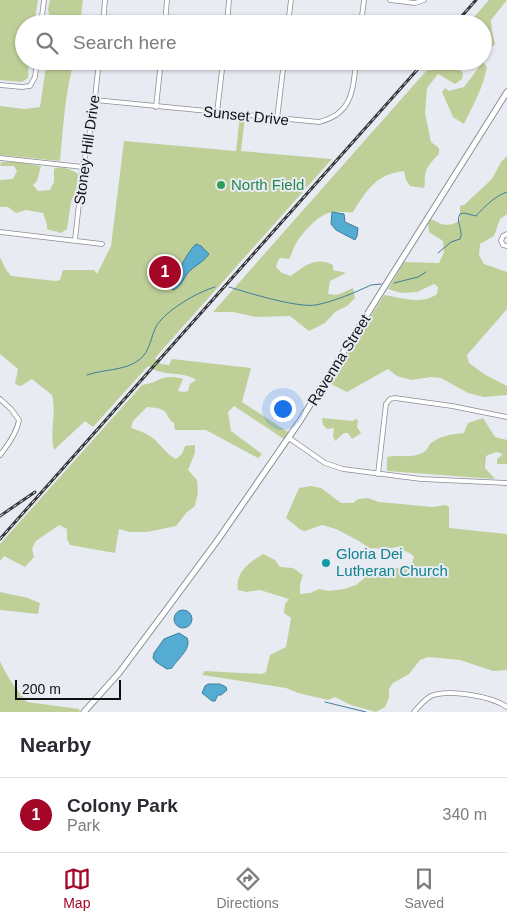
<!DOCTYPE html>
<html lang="en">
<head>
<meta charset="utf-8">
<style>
	:root { --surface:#fff; --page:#f7f7f7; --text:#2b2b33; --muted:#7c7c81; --line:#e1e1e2; --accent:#a40628 }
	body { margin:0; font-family:Arial,sans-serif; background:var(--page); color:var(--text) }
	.scale { position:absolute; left:15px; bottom:12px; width:106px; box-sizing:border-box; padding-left:5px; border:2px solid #0f1012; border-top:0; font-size:14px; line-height:18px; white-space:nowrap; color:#0f1012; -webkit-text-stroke:4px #e9ebf3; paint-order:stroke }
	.you { position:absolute; left:282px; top:408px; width:18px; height:18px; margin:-12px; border:4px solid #fff; border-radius:50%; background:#1a73e8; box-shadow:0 0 0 8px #1a73e833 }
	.badge { display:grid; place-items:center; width:32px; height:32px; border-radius:50%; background:var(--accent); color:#fff; font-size:16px; font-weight:700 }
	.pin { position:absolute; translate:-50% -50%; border:2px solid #fff; box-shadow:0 1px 5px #0006 }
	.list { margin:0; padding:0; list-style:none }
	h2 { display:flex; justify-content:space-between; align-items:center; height:65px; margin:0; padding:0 20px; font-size:21px }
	h2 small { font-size:16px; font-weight:400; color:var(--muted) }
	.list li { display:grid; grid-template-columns:32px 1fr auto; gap:15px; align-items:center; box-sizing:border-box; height:75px; padding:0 20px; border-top:1px solid var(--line) }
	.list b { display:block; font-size:19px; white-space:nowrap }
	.list p { margin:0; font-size:16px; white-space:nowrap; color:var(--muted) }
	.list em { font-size:16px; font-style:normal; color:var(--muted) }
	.icon { flex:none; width:28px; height:28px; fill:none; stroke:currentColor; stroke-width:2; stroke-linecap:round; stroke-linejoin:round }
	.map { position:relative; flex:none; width:507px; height:712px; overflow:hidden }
	.search { position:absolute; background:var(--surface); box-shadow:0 1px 4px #0004; left:15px; right:15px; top:15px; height:55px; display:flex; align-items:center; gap:12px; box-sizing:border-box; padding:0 18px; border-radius:28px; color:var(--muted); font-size:19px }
	.sheet { height:140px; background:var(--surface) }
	nav { display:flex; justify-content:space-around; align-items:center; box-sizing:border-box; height:70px; border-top:1px solid var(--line); background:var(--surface); font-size:14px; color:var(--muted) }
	nav a { display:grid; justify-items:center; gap:2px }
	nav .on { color:var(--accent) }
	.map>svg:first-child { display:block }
</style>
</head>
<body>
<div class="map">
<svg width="507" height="712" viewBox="0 0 507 712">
	<rect width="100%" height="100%" fill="#e9ebf3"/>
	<g fill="#bfcf98">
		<polygon points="0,0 38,0 34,24 24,24 24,61 29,61 28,78 22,82 0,80"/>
		<polygon points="50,0 83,0 80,24 51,23 48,9"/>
		<polygon points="489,0 507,0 491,20 492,32 495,44 490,48 483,49 483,24 468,24"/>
		<path d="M60,61H74C65,93 63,128 60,161L0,155V106L25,109L40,107L46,66Z"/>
		<path d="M435,61H451L463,73L462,79L455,84L438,74L427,88L425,113L431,142L439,148V154C433,160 426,167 425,175C424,180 426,183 424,188L410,186L406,180L404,171C376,174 367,190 353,212C346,213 340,211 333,212C319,213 302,233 295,245C293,249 292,254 289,259L280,258L277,263L276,267L282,273L291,276C304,266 316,256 333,265V270L346,273L330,281L328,294L337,295L353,288L355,298L347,306L335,312L325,323L309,331L290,316L256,317L233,312H213Z"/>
		<path d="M483,62L487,67C483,88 473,105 464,124L453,117L442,92L445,88L449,91L464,87Z"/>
		<path d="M240,115L245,116L241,151L332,159L155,358L161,364L169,365L172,359L251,368L242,402L291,434L287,441L234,406L228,412L231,431L262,454L258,458L206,430H175L174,423C169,420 169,418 166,413C162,407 153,408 147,407L133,421L131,428C140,431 147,433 154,439C162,446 166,454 176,459L182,454L185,446L195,445V453L188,470L197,480L198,492L195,506L187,512L176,526L147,532H130L119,529L115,553L70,545L67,539V529L59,525L36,541L32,549L34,557L25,567L4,556L0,561V544L142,385C161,383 160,373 183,379L178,391L184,392L188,391L190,384L196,380C181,370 165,378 148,366L93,427L85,421L54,450C49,432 57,413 52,395L32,379L21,386L15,384L18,369L0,354V257L5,268L11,276L56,281L60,280L63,270H94L97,274L111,246L124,141L236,151Z"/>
		<path d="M507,156V214L500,219L494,236L480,244L479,255L484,264L507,272V309L467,355L469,363L484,374L507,386V395L484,397L468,393L441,378L431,377L411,380L397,376L388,369L347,392L329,383L384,295C402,298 422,305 437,294L438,287L434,284L417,292L401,293L388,289L404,262L439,263L444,252L443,241L429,232L428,223L431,219C442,225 449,228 460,220V206L464,205L492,179L501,162Z"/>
		<path d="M1,162H17L41,166L37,181L33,185L38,191L50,190L54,182V169C61,165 72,170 78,174L76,191L71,202L67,229L61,233L47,229V225L43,213L26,210L16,213L8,207H0V180L13,179L17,171L14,166H0Z"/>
		<polygon points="322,418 353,421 355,419 358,420 357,427 361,433 352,439 348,433 344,433 335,441 333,436 334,428 327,429 323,425"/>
		<path d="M483,418L495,437L507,440V464H497V459L503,454L496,452L486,456L485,468L495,479L387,471V457C398,454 411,459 422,453C426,452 428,447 430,444C439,436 452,434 464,433L468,423Z"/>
		<path d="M311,486L321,488L341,503H353L358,499L368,498L379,502L433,507L446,505L449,507V528L507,534V670L493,671L460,660L428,657L420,660L409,674L393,683L389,689V698L385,707L376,712L351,705L335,697L328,700L298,693L286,688L202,675L205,671L262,674L266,672L270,655L286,647L291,618L284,613L285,604L289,599L260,590L246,592L238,590C235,572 249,563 263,554L275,560L280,567L293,568L303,575L300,584V594L310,593L319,589L329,591L344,589L356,585L373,571L391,567L402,569L411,567L414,557L411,554L397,547L386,549L369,548L359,541L336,529L322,525L305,531L301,530L286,518L299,488Z"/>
		<polygon points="0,592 28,598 40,603 38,614 0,610"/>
		<path d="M0,661C6,676 17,690 27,702L79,709L80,712H0Z"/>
	</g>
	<g fill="#55acd3" stroke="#407d99">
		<polygon points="332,212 344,214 345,222 358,228 357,236 355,240 336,230 331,224"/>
		<path d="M196,244L201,246L209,254C203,263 193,266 187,274C182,281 181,287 173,290L170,286C178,274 186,253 196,244Z"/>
		<circle cx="183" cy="619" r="9"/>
		<path d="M179,633L187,638C192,649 177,659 172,668L167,669L156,662L153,658L154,653L164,639Z"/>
		<polygon points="208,684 220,684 226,687 227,690 221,695 218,695 215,701 212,701 202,693 205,686"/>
	</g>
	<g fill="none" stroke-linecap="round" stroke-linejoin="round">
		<g stroke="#407d99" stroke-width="1">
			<path d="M438,253L451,242L460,239C464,230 455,222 460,214L464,213L476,216C484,207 495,196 507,192"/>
			<polyline points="394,283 418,277 426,272"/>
			<path d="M229,287C249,293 297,308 316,305C335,301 354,293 371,285L381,284"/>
			<path d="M87,375C103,369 125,371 139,360C151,351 150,337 157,325C167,310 197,292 215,287"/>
			<polyline points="325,702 366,712"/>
		</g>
		<g stroke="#8b8c94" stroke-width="5.5">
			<g id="minor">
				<polyline points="390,0 415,3 424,0"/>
				<polyline points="41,24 44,0"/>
				<polyline points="103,24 105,0"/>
				<polyline points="165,24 167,0"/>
				<polyline points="227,24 229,0"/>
				<polyline points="288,24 291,0"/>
				<polyline points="361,24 364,0"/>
				<polyline points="0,85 22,87 30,86 35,77 37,61"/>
				<path d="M95,100L319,122C352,114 353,91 356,61"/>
				<polyline points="156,107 161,61"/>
				<polyline points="217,113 223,61"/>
				<polyline points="277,119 284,61"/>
				<polyline points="0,158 83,167"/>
				<polyline points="0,232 102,244"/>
				<polyline points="507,234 503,236 501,241 503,245 507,246"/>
				<polyline points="75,240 83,167 93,116 99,61"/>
				<path d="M0,399L11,409L19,420C17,433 8,445 0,455"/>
				<polyline points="289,438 325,463 343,469 421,479 507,483"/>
				<polyline points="378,474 386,404 390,399 395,398 452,406 507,417"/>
				<path d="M414,712C419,706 424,700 431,696C449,689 491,696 507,707"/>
			</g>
		</g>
		<g stroke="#8b8c94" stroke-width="7">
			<polyline id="tertiary" points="84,712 119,673 166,610 217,541 300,421 507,92"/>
		</g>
		<use href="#minor" stroke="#fff" stroke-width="4"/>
		<use href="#tertiary" stroke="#fff" stroke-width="5"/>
		<g stroke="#37383b" stroke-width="3">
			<g id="rail">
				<polyline points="455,24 476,0"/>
				<polyline points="0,516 35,492"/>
				<polyline points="0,539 425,61"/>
			</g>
		</g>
		<use href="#rail" stroke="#e9ebf3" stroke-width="1" stroke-dasharray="4" stroke-linecap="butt"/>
	</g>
	<circle fill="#2e9e5b" stroke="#e9ebf3" stroke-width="2" cx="221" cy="185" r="5"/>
	<circle fill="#0f9aa8" stroke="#e9ebf3" stroke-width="2" cx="326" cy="563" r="5"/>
	<g text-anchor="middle" stroke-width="4" stroke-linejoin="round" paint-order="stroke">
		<g font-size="15" fill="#0f1012" stroke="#e9ebf3">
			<text transform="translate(246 116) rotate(6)" y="5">Sunset Drive</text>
			<text transform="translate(87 150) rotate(-82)" y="5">Stoney Hill Drive</text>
			<text transform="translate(339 360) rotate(-58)" y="5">Ravenna Street</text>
		</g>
		<g font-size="15" fill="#27864d" stroke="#e9ebf3" text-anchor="start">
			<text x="231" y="190">North Field</text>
		</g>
		<g font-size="15" fill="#0d838f" stroke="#e9ebf3" text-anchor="start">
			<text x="336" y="559">Gloria Dei<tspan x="336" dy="17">Lutheran Church</tspan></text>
		</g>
	</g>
</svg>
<div class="scale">200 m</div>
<div class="you"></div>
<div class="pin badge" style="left:165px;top:272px">1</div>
<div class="search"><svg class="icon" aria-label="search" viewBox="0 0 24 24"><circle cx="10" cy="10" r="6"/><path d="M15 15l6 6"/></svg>Search here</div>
</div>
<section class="sheet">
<h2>Nearby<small></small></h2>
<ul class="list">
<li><span class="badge">1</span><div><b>Colony Park</b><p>Park</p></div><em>340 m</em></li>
</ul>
</section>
<nav>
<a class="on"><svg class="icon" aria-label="map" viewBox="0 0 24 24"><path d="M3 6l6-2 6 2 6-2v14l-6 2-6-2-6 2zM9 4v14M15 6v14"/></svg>Map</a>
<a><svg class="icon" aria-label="directions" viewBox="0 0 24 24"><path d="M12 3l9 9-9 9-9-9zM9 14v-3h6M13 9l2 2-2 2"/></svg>Directions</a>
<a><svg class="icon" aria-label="saved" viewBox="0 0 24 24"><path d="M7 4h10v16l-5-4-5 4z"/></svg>Saved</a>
</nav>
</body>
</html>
